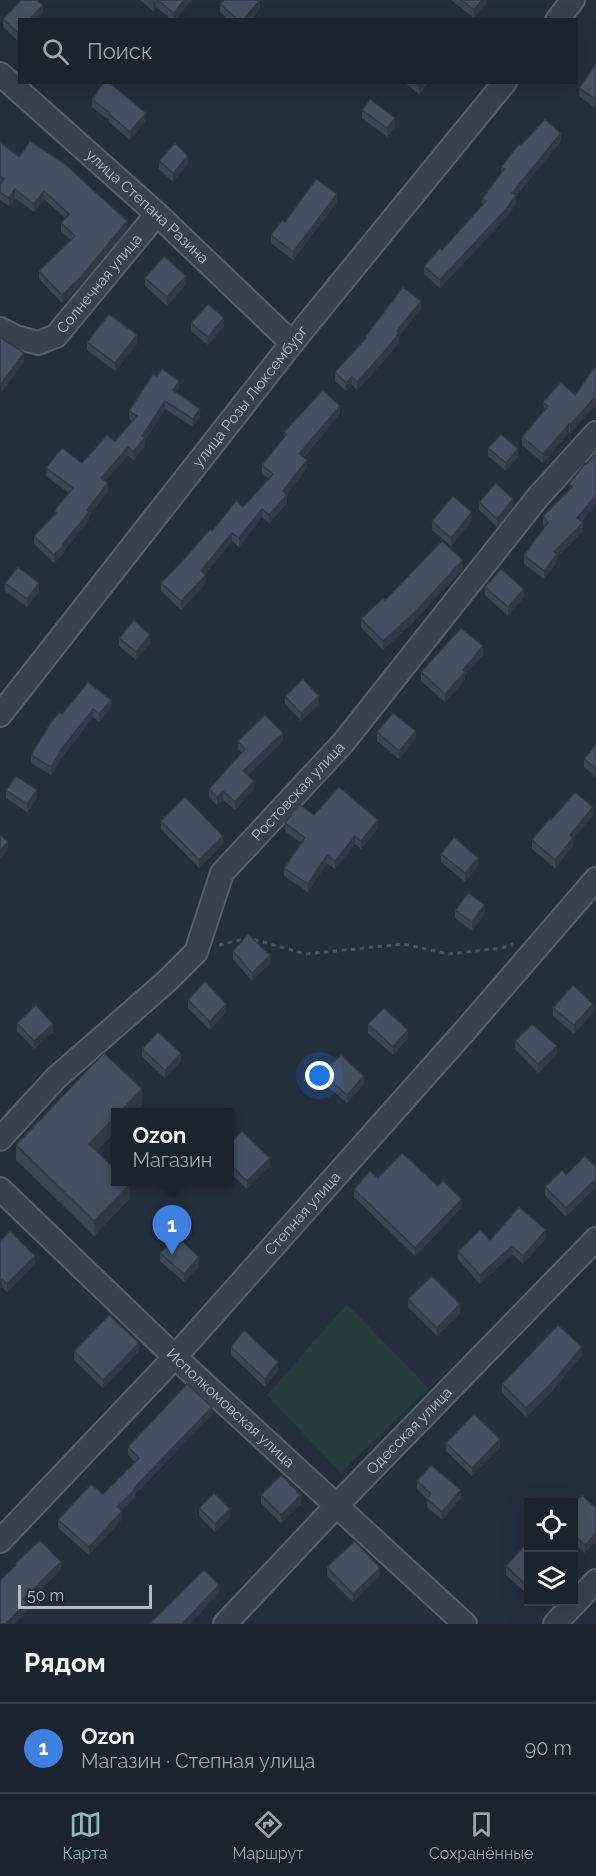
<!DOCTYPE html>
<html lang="ru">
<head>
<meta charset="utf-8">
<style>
	:root { --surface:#1b232e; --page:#282f3a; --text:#f1f3f6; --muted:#a0a4aa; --line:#39404a; --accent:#8bbbb9 }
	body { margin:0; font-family:Raleway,sans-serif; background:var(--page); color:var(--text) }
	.controls { position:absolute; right:18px; bottom:18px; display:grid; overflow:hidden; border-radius:0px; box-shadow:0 6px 24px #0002 }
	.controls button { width:54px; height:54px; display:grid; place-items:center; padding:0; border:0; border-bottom:2px solid var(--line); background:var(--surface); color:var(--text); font:30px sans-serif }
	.scale { position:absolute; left:18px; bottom:15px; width:134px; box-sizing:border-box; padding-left:6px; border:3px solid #b4bcc9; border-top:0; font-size:16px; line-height:21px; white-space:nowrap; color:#b4bcc9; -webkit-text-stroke:4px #1d2633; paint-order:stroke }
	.you { position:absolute; left:320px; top:1076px; width:21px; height:21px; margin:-15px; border:4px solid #fff; border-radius:50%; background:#1a73e8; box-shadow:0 0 0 9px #1a73e833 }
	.badge { display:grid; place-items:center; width:39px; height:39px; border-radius:50%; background:var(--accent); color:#fff; font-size:20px; font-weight:700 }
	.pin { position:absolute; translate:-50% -50px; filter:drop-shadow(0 2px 3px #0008) }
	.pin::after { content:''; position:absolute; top:32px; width:21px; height:18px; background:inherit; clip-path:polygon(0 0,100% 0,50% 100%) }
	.popup { position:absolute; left:111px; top:1108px; width:123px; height:78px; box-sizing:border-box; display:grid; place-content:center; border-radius:0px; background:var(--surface); filter:drop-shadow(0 2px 4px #0005); font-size:20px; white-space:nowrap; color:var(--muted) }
	.popup b { font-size:22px; color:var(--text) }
	.popup::after { content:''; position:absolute; left:50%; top:100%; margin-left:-12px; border:12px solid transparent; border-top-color:var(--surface) }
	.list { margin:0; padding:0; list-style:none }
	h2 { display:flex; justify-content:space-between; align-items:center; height:78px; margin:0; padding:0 24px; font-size:26px }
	h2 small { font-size:20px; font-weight:400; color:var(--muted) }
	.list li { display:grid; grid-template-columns:39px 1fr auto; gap:18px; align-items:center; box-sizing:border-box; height:90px; padding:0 24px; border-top:2px solid var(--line) }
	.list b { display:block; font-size:22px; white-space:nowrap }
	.list p { margin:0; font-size:20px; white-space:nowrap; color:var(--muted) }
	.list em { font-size:20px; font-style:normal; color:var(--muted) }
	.icon { flex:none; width:33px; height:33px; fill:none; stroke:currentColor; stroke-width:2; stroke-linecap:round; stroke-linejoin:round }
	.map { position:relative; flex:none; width:596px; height:1624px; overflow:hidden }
	.search { position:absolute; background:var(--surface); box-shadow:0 6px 24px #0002; left:18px; right:18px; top:18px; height:66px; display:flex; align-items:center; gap:15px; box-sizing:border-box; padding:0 21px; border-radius:0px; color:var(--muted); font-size:22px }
	.sheet { height:168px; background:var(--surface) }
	nav { display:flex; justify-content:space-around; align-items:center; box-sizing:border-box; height:84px; border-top:2px solid var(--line); background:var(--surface); font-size:16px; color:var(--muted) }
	nav a { display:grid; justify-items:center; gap:3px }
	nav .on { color:var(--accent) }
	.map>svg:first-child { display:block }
</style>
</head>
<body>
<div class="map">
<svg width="596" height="1624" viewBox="0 0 596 1624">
	<rect width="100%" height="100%" fill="#242f3e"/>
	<polygon fill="#263c3f" points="347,1304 428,1388 341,1473 267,1395"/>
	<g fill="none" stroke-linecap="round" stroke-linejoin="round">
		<g stroke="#565f6c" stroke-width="26">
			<g id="minor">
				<polyline points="557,20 573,0"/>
				<path id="s1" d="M0,74L157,214L292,343"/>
				<path id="s2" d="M0,329L16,337L38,343L56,336L157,214"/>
				<path id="s3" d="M0,715L292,343L505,82"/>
				<path id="s4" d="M0,1139L56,1078L167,981L196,952L222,873L343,743L538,497L596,433"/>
				<path id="s5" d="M0,1189L175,1357L465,1624"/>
				<path id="s6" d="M0,1541L175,1357L463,1033L596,879"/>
				<path id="s7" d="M225,1624L337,1505L596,1239"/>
				<polyline points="555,1624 596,1581"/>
			</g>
		</g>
		<polyline stroke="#44595c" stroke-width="3" stroke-dasharray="4.5 4.5" stroke-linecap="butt" points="219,945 248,938 306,954 403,944 449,954 502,948 513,944"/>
		<use href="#minor" stroke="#38414e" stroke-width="22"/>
	</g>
	<g fill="#3b4654">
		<polygon points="140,0 191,0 176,20 172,20 156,7 153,11"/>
		<polygon points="451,0 487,0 487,3 474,18"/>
		<polygon points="220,4 260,8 251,20 229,20 220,12"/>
		<polygon points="43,13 20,20 20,38 17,40 3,27 3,19"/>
		<polygon points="596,64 595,108 579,96 579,88"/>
		<polygon points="404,82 428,82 419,94"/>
		<polygon points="92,99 146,121 130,140 109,122 109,120 92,107"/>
		<polygon points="362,110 395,126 387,137 362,118"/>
		<polygon points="561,141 516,196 516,204 506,218 440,288 424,274 424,266 442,250 482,205 482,199 501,173 501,167 521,145"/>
		<polygon points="0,142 19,157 127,230 81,285 62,303 39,279 39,271 71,240 61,232 61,223 65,218 44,199 34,212 15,198 9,206 0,200"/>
		<polygon points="159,161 188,164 173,182 159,169"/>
		<polygon points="337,202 293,260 271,243 271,235 285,222"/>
		<polygon points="145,278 186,284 167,306 145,286"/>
		<polygon points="421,309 399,336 399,342 384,361 357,390 352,385 346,391 335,381 335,372 365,340 365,337"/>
		<polygon points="191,323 224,326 208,345 191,331"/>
		<polygon points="87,342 137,344 115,371 87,350"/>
		<polygon points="179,389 176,393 200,417 193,427 165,409 145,440 145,446 133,460 128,455 105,481 108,491 89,516 89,520 64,551 64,553 54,563 34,544 34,536 54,515 54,511 69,493 46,476 46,468 82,463 115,441 132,421 129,419 129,411"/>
		<polygon points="575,395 570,434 569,432 543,463 522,445 522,437 544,411 543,402"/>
		<polygon points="340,414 304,457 307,468 287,494 287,503 269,523 262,517 239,547 232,541 205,574 206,583 181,610 161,591 161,583 212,531 243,507 268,478 262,474 262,465 284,438 284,432"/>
		<polygon points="488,448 518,457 506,471 488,456"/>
		<polygon points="596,454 596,503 581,522 583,531 557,557 557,562 544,579 524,564 524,555 545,527 543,525 543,516 569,490 569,484"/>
		<polygon points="479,502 513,507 497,527 479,510"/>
		<polygon points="472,520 451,546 432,530 432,521"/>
		<polygon points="463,569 414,621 383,650 361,627 361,619 385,600"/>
		<polygon points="5,583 39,591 27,607 5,591"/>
		<polygon points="485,587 524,597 508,616 485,595"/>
		<polygon points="119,638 150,643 136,660 119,646"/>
		<polygon points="483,655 465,675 465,680 445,702 421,681 421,672"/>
		<polygon points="88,682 111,708 99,722 93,717 61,759 51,775 31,763 31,755"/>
		<polygon points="285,696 319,704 301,721 285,704"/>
		<polygon points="377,732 416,739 399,759 377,741"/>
		<polygon points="238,741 283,741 248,775 254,789 235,810 223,800 217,805 209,797 209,789 242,753 238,749"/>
		<polygon points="596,744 596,777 584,767 584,759"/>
		<polygon points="6,790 37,798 27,812 6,798"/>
		<polygon points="314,815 378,828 361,849 355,844 335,869 327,863 308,892 284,876 284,868 301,843 285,831 285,823"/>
		<polygon points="593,815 573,839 573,846 555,868 532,849 532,840 551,820"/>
		<polygon points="161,821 223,844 199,868 161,829"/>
		<polygon points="441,854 478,866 465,882 441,862"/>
		<polygon points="455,910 485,914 472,931 455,918"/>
		<polygon points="233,951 270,963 252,981 233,959"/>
		<polygon points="188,1000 226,1012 210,1030 188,1008"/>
		<polygon points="553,1008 593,1012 574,1034 553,1016"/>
		<polygon points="17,1023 53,1032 34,1049 17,1031"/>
		<polygon points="368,1024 408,1038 393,1055 368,1033"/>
		<polygon points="515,1041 557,1054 538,1073 515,1049"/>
		<polygon points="142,1049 181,1061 165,1078 142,1057"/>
		<polygon points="104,1053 142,1089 142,1104 133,1113 115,1113 115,1132 96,1151 115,1169 115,1182 128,1182 130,1184 130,1198 94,1236 16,1160 16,1145"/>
		<polygon points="322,1073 364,1084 347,1103 322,1082"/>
		<polygon points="229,1145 270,1166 247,1189 229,1172"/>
		<polygon points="566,1175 566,1217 545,1195 545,1187"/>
		<polygon points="378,1178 438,1186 462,1207 415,1256 354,1197 354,1189"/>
		<polygon points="546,1238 523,1264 512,1254 480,1284 458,1259 458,1251 490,1240"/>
		<polygon points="0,1241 35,1264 7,1292 2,1287 0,1289"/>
		<polygon points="160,1253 199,1266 184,1282 160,1261"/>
		<polygon points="408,1299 460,1313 437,1336 408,1307"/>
		<polygon points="231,1347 278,1370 265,1387 231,1355"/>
		<polygon points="74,1351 139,1351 103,1388 74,1360"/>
		<polygon points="582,1355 552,1391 526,1417 502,1393 502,1384"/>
		<polygon points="212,1415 135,1494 135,1497 121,1511 122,1519 89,1555 58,1528 58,1520 103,1494 135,1462 128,1455 128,1447"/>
		<polygon points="446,1443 500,1448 472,1476 446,1451"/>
		<polygon points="417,1481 461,1498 442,1520 427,1507 427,1499 417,1489"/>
		<polygon points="261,1495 301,1504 281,1523 261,1503"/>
		<polygon points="573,1505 596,1508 585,1553 573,1542"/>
		<polygon points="199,1508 230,1517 215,1532 199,1516"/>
		<polygon points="528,1542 528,1595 506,1575 506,1566"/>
		<polygon points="327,1567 380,1576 353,1602 327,1576"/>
	</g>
	<g fill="#303945">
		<polygon points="156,0 156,7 153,11 153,3"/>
		<polygon points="184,0 191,0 176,20 174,20 174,13"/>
		<polygon points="260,0 260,8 251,20 243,20"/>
		<polygon points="482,0 487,0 487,3 474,18 474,10"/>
		<polygon points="43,5 43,13 37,20 29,20"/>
		<polygon points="20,29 20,38 17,40 17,32"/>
		<polygon points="422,82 428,82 419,94 419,86"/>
		<polygon points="146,113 146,121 130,140 130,132"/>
		<polygon points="395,118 395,126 387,137 387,128"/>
		<polygon points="561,133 561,141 516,196 516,204 506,218 440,288 440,280"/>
		<polygon points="188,156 188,164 173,182 173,173"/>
		<polygon points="15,189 15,198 9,206 9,198"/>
		<polygon points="44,191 44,199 34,212 34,204"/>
		<polygon points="337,194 337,202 293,260 293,252"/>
		<polygon points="127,221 127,230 81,285 62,303 62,295"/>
		<polygon points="186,276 186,284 167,306 167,297"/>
		<polygon points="421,301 421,309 399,336 399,342 384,361 357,390 357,382"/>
		<polygon points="224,318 224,326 208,345 208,337"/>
		<polygon points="137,335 137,344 115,371 115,363"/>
		<polygon points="24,353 24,362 1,393 1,384"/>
		<polygon points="352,377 352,385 346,391 346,383"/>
		<polygon points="179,381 179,389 173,399 173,390"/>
		<polygon points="596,396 596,404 570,434 570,425"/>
		<polygon points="165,401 165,409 145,440 145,446 133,460 133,452"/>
		<polygon points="340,406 340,414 299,462 299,454"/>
		<polygon points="200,409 200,417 193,427 193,419"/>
		<polygon points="569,424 569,432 543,463 543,454"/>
		<polygon points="128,447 128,455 101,486 101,478"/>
		<polygon points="518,449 518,457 506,471 506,463"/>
		<polygon points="307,460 307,468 284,498 287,495 287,503 269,523 269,515 283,491"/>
		<polygon points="108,483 108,491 89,516 89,520 64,551 64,553 54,563 54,555"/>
		<polygon points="596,495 596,503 577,526 577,518"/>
		<polygon points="513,499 513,507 497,527 497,519"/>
		<polygon points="262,509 262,517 239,547 239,538"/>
		<polygon points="472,512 472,520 451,546 451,538"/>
		<polygon points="583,523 583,531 557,557 557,562 544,579 544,571 554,552"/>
		<polygon points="232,533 232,541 201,579 201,571"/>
		<polygon points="463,560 463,569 414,621 383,650 383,641"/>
		<polygon points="206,575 206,583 181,610 181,601"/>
		<polygon points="39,583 39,591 27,607 27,599"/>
		<polygon points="524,589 524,597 508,616 508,607"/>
		<polygon points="150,635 150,643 136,660 136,652"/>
		<polygon points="483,646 483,655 465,675 465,680 445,702 445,694 463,670"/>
		<polygon points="319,696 319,704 301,721 301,713"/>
		<polygon points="111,700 111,708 99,722 99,714"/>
		<polygon points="93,709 93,717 61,759 51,775 51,767 61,750"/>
		<polygon points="416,731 416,739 399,759 399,751"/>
		<polygon points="283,733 283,741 243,780 243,771"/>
		<polygon points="254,781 254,789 235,810 235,802"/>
		<polygon points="37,790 37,798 27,812 27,804"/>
		<polygon points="223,791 223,800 217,805 217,797"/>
		<polygon points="593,807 593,815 573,839 573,846 555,868 555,860 570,835"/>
		<polygon points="378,820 378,828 361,849 361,841"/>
		<polygon points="223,836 223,844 199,868 199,860"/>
		<polygon points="355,836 355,844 335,869 335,861"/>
		<polygon points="8,842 8,850 0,859 0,851"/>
		<polygon points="327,855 327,863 308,892 308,884"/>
		<polygon points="478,858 478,866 465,882 465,873"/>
		<polygon points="485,905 485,914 472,931 472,922"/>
		<polygon points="270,955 270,963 252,981 252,973"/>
		<polygon points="226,1004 226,1012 210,1030 210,1022"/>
		<polygon points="593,1004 593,1012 574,1034 574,1025"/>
		<polygon points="53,1024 53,1032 34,1049 34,1041"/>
		<polygon points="408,1030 408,1038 393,1055 393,1047"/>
		<polygon points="557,1046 557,1054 538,1073 538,1064"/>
		<polygon points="181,1053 181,1061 165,1078 165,1070"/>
		<polygon points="364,1076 364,1084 347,1103 347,1095"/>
		<polygon points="142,1089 142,1104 133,1113 119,1113"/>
		<polygon points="115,1117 115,1132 89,1159 89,1144"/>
		<polygon points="270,1158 270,1166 247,1189 247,1181"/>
		<polygon points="596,1179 596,1187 566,1217 566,1208"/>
		<polygon points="130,1184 130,1198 94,1236 94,1221"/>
		<polygon points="462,1199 462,1207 415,1256 415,1248"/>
		<polygon points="546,1230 546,1238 523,1264 523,1256"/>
		<polygon points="512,1246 512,1254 480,1284 480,1275"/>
		<polygon points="35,1256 35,1264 7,1292 7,1284"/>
		<polygon points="199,1257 199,1266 184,1282 184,1274"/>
		<polygon points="2,1279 2,1287 0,1289 0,1281"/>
		<polygon points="460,1304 460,1313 437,1336 437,1328"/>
		<polygon points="139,1343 139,1351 103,1388 103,1380"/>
		<polygon points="582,1347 582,1355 552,1391 526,1417 526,1408"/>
		<polygon points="278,1362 278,1370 265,1387 265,1379"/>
		<polygon points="212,1407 212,1415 135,1494 135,1497 117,1515 117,1507 134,1488"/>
		<polygon points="500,1439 500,1448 472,1476 472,1468"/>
		<polygon points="461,1490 461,1498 442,1520 442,1512"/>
		<polygon points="301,1495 301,1504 281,1523 281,1515"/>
		<polygon points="230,1509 230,1517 215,1532 215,1524"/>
		<polygon points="122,1511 122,1519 89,1555 89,1547"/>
		<polygon points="596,1533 596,1541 585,1553 585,1545"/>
		<polygon points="61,1562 61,1570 27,1603 27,1611 14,1624 5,1624 23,1599"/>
		<polygon points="380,1568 380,1576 353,1602 353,1594"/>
		<polygon points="219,1585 219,1593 190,1624 182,1624"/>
	</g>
	<g fill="#455162" stroke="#303945" stroke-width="1.5">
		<polygon points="21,0 37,0 43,5 29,20 20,20 20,29 17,32 3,19"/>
		<polygon points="157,0 184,0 174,13"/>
		<polygon points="224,0 260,0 243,20 238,20 220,4"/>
		<polygon points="461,0 482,0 474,10"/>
		<polygon points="596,64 596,99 595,99 579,88"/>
		<polygon points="104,82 109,82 146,113 130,132 109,114 110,113 92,99"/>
		<polygon points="415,82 422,82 419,86"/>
		<polygon points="370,99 395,118 387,128 362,110"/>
		<polygon points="545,119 561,133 512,193 516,195 506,209 440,280 424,266 440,248 442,250 486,201 482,199 504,169 501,167 519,144 521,145"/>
		<polygon points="30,141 65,164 127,221 81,277 62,295 39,271 75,236 61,223 69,214 44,191 34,204 15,189 9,198 0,192 0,185 4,179 0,176 0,142 19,157"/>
		<polygon points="175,143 188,156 173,173 159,161"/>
		<polygon points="316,179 337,194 293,252 271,235 282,220 285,222"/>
		<polygon points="164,256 186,276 167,297 145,278"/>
		<polygon points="403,287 421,301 397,331 399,333 384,352 357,382 352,377 346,383 335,372 366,338 365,337"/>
		<polygon points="208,304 224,318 208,337 191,323"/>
		<polygon points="109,314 137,335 115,363 87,342"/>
		<polygon points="0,337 24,353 1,384 0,384"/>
		<polygon points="596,365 596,396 570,425 569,424 543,454 522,437 548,406 543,402 561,382 575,395"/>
		<polygon points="162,369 179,381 173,390 200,409 193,419 165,401 142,436 145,438 133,452 128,447 101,478 108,483 87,510 89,512 63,544 64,545 54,555 34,536 56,513 54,511 73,488 46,468 62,448 82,463 107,435 115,441 137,416 129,411 153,374 157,376"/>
		<polygon points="323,390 340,406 299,454 307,460 283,491 287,495 269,515 262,509 239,538 232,533 201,571 206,575 181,601 161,583 186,557 210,529 212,531 236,501 243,507 273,474 262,465 286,435 284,432"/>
		<polygon points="501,434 518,449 506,463 488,448"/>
		<polygon points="596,454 596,495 577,518 583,523 554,552 557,554 544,571 524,555 548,522 543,516 572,487 569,484 585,463 586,464"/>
		<polygon points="496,483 513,499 497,519 479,502"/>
		<polygon points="453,496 472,512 451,538 432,521"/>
		<polygon points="442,541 463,560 414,613 383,641 361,619 383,598 385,600"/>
		<polygon points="18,567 39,583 27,599 5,583"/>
		<polygon points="501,569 524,589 508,607 485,587"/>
		<polygon points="134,620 150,635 136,652 119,638"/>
		<polygon points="461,628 483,646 463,670 465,672 445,694 421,672"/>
		<polygon points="303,679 319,696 301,713 285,696"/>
		<polygon points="88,682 111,700 99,714 93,709 61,750 51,767 31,755 49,725 59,712 62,714"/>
		<polygon points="393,713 416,731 399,751 377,732"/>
		<polygon points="265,715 283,733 243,771 254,781 235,802 223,791 217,797 209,789 245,749 238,741"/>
		<polygon points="596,744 596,769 584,759"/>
		<polygon points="16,776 37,790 27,804 6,790"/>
		<polygon points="339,787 378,820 361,841 355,836 335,861 327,855 308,884 284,868 305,838 285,823 299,804 314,815"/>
		<polygon points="575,792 593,807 570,835 573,838 555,860 532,840 550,818 551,820"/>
		<polygon points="185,797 223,836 199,860 161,821"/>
		<polygon points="0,834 8,842 0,851"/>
		<polygon points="454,837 478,858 465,873 441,854"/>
		<polygon points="468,893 485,905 472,922 455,910"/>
		<polygon points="248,934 270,955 252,973 233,951"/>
		<polygon points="205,981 226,1004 210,1022 188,1000"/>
		<polygon points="573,985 593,1004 574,1025 553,1008"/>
		<polygon points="36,1005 53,1024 34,1041 17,1023"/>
		<polygon points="384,1008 408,1030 393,1047 368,1024"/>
		<polygon points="532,1024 557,1046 538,1064 515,1041"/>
		<polygon points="158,1032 181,1053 165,1070 142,1049"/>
		<polygon points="104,1053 142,1089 119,1113 115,1113 115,1117 89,1144 115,1169 115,1182 128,1182 130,1184 94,1221 16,1145"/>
		<polygon points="341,1055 364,1076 347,1095 322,1073"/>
		<polygon points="242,1131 270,1158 247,1181 229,1163 229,1145"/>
		<polygon points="402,1153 438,1186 443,1181 462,1199 415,1248 354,1189 370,1171 378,1178"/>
		<polygon points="585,1156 596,1167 596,1179 566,1208 545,1187 562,1170 566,1175"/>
		<polygon points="519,1207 546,1230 523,1256 512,1246 480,1275 458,1251 480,1230 490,1240"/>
		<polygon points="10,1231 35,1256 7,1284 2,1279 0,1281 0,1241"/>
		<polygon points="177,1236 199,1257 184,1274 160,1253"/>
		<polygon points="432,1276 460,1304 437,1328 408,1299"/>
		<polygon points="109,1315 139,1343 103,1380 74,1351"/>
		<polygon points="558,1325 582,1347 552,1383 526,1408 502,1384"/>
		<polygon points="244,1330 278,1362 265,1379 231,1347"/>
		<polygon points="187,1384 212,1407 134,1488 135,1489 117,1507 122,1511 89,1547 58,1520 91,1484 103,1494 139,1458 128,1447"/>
		<polygon points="474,1414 500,1439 472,1468 446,1443"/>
		<polygon points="431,1465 461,1490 442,1512 427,1499 431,1494 417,1481"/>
		<polygon points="281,1475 301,1495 281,1515 261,1495"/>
		<polygon points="214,1493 230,1509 215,1524 199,1508"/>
		<polygon points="582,1495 596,1508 596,1533 585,1545 573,1534 573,1505"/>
		<polygon points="40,1540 61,1562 23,1599 27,1603 5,1624 0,1624 0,1580 16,1565 15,1564"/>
		<polygon points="355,1541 380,1568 353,1594 327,1567"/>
		<polygon points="528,1542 528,1587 506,1566"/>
		<polygon points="204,1570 219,1585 182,1624 149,1624"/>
	</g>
	<g text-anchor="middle" stroke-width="5" stroke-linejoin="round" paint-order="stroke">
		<g font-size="15" fill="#b4bcc9" stroke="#1d2633">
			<text dy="5" stroke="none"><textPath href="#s1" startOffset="198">улица Степана Разина</textPath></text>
			<text dy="5" stroke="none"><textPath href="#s2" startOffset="128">Солнечная улица</textPath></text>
			<text dy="5" stroke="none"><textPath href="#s3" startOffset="405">улица Розы Люксембург</textPath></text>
			<text dy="5" stroke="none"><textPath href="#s4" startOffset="466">Ростовская улица</textPath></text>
			<text dy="5" stroke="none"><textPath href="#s6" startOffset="446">Степная улица</textPath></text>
			<text dy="5" stroke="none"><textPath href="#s5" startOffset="318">Исполкомовская улица</textPath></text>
			<text dy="5" stroke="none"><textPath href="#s7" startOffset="267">Одесская улица</textPath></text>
		</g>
	</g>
</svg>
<div class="controls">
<button><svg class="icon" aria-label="locate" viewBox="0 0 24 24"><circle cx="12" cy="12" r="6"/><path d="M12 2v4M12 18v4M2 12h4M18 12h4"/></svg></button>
<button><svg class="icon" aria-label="layers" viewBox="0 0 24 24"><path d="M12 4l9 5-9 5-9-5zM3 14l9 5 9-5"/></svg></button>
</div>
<div class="scale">50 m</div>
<div class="you"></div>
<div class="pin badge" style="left:172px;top:1255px;background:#3f7fe0">1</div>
<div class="popup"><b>Ozon</b>Магазин</div>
<div class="search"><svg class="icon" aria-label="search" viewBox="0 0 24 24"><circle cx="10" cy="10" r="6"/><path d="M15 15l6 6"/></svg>Поиск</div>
</div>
<section class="sheet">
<h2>Рядом<small></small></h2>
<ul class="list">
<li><span class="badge" style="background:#3f7fe0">1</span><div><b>Ozon</b><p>Магазин · Степная улица</p></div><em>90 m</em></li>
</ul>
</section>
<nav>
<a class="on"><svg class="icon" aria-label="map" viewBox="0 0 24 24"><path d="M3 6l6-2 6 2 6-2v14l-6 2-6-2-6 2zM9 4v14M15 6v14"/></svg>Карта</a>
<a><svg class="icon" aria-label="directions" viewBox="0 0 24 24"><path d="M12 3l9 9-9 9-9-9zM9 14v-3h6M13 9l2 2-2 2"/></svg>Маршрут</a>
<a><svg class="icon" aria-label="saved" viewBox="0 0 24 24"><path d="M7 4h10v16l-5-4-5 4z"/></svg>Сохранённые</a>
</nav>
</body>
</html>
